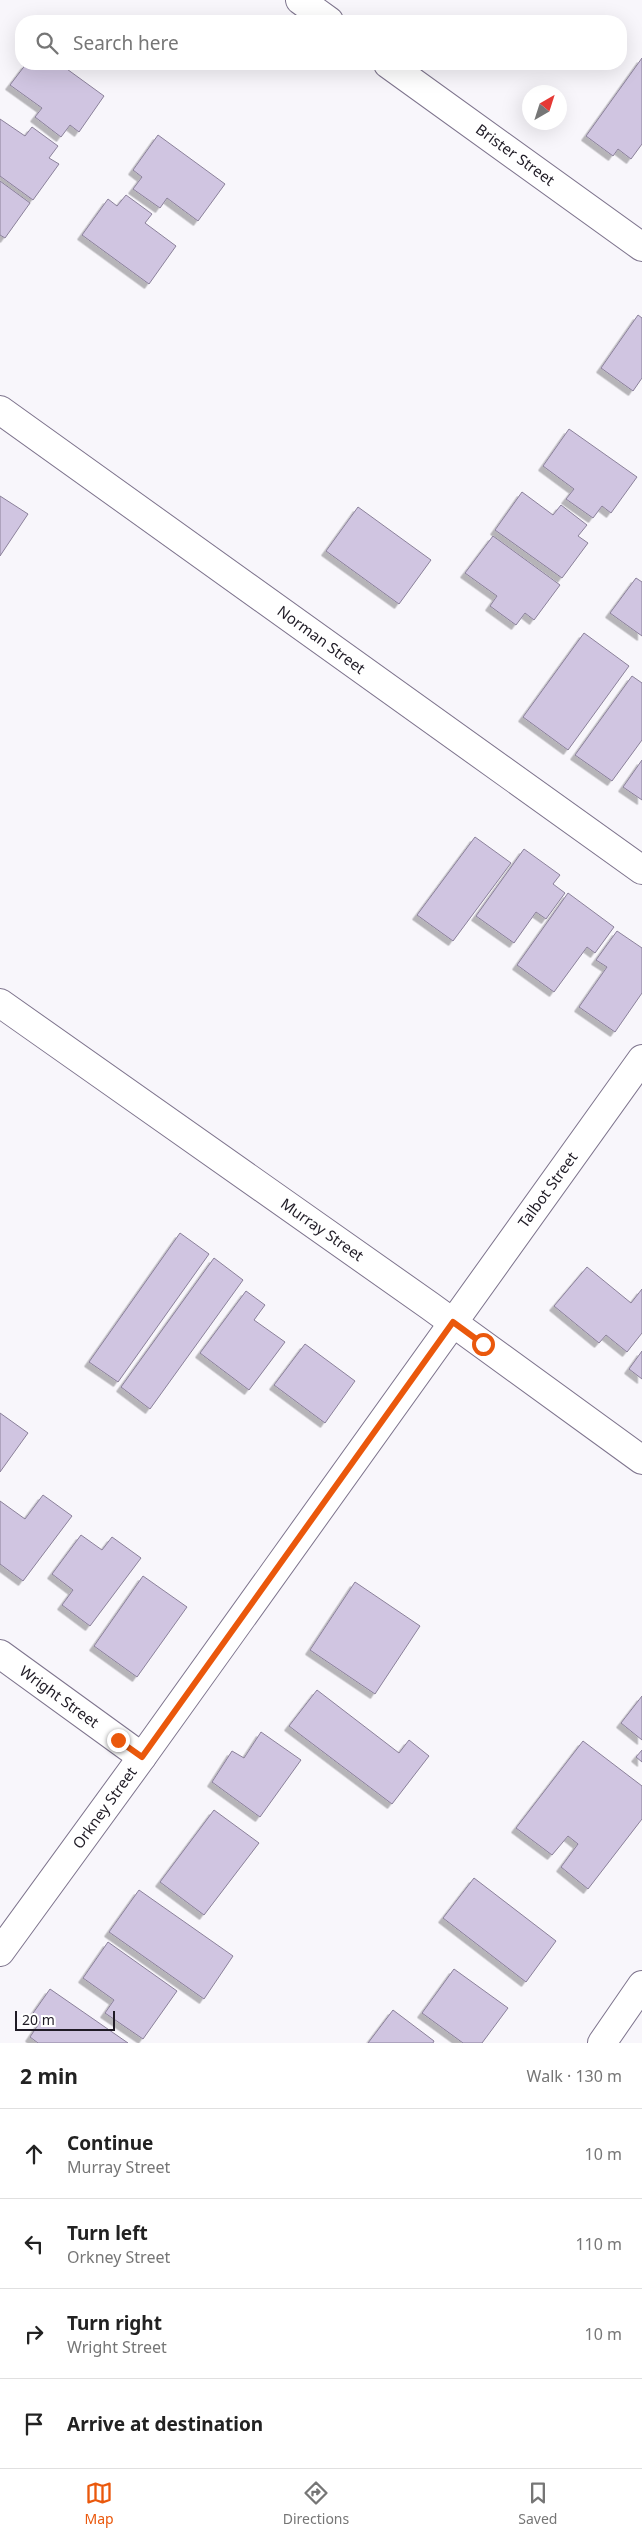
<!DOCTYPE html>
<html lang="en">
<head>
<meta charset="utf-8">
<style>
	:root { --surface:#fff; --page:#f6f6f6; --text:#222; --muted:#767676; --line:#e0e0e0; --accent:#ea580c }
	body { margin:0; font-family:"Noto Sans",sans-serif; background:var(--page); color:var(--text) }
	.compass { position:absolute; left:522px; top:85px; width:45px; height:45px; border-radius:50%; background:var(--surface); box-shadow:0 5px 20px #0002; rotate:39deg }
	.scale { position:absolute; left:15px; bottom:12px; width:100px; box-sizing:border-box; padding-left:5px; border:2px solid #1f1b25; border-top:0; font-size:14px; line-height:18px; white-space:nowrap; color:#1f1b25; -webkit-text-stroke:4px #fff; paint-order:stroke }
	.stop { position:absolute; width:15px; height:15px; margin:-11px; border:4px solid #ea580c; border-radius:50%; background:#fff }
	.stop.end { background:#ea580c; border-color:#fff; box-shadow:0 1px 5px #0008 }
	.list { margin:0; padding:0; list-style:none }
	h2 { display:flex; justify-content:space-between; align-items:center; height:65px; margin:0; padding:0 20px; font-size:21px }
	h2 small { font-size:16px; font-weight:400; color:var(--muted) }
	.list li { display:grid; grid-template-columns:32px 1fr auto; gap:15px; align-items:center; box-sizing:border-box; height:90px; padding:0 20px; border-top:1px solid var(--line) }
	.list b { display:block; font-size:19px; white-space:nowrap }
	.list p { margin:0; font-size:16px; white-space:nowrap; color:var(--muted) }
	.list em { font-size:16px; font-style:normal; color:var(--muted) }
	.icon { flex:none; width:28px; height:28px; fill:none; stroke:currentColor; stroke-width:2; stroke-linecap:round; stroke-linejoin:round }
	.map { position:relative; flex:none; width:642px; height:2043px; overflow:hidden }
	.search { position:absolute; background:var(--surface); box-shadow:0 5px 20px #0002; left:15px; right:15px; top:15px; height:55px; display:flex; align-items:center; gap:12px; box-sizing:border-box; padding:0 18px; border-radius:20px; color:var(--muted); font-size:19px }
	.sheet { height:425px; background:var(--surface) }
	nav { display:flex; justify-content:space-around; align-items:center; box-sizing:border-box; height:70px; border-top:1px solid var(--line); background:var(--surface); font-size:14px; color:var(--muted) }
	nav a { display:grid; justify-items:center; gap:2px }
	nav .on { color:var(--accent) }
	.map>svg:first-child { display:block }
</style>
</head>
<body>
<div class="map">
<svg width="642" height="2043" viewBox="0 0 642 2043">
	<defs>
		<filter id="shadow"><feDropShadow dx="-4.5" dy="4.5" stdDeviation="0" flood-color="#0004"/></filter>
	</defs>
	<rect width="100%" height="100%" fill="#f8f6fb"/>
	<g fill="#d0c5e1" stroke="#8b819a" filter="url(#shadow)">
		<polygon points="642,58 642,144 631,159 618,149 613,156 586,136"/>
		<polygon points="26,64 60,64 104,96 79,132 70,125 61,137 35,117 42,108 10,85"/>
		<polygon points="0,119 25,136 32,127 58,146 49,158 59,164 33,200 0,176"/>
		<polygon points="158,135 225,184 198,221 167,198 160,208 133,189 142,177 133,170"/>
		<polygon points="0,181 30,203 5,238 0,235"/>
		<polygon points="126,195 152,214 145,223 176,246 149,284 82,235 108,199 117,206"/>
		<polygon points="638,315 642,318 642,378 633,391 601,368"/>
		<polygon points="569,429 637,477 611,513 602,506 593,518 566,499 574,489 543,466"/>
		<polygon points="522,492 553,515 561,505 587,525 578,536 588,543 562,578 495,530"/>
		<polygon points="0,496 28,514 0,556"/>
		<polygon points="358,507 431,560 399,604 326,551"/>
		<polygon points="493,536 560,585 534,620 525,613 516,625 490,606 497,596 465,573"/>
		<polygon points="636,578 642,582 642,636 610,613"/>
		<polygon points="584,633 629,666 568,750 523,717"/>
		<polygon points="632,676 642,683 642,740 612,781 575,755"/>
		<polygon points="642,760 642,800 623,787"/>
		<polygon points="475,837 511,863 453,941 417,915"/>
		<polygon points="524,849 560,875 553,884 565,893 546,919 536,912 514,943 476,916"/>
		<polygon points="568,893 614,927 595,953 587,947 554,992 517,965"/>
		<polygon points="617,931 642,948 642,993 615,1032 579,1007 607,967 596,960"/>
		<polygon points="180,1233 209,1254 118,1382 89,1362"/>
		<polygon points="214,1258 243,1280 150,1409 121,1387"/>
		<polygon points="587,1267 631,1303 642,1289 642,1333 627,1352 606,1335 599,1343 554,1306"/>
		<polygon points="246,1291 265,1305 254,1320 285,1342 249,1390 200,1353"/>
		<polygon points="305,1344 355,1381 325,1423 274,1385"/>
		<polygon points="642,1351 642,1379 629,1369"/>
		<polygon points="0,1413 28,1433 0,1472"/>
		<polygon points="43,1495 72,1516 23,1581 0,1564 0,1501 25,1519"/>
		<polygon points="81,1535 102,1550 112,1537 141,1558 90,1626 62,1605 73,1590 52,1574"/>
		<polygon points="143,1576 187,1607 137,1677 94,1646"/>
		<polygon points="355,1582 420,1626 375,1694 310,1650"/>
		<polygon points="317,1690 399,1753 409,1740 429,1756 392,1804 289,1726"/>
		<polygon points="642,1696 642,1740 621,1723"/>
		<polygon points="261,1732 301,1760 260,1817 212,1782 232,1751 244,1758"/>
		<polygon points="583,1741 642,1786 642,1819 588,1889 561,1867 578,1844 568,1836 552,1855 516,1828"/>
		<polygon points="642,1750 642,1762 636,1757"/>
		<polygon points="214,1810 259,1843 204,1915 160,1882"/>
		<polygon points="474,1878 556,1941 526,1982 443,1918"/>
		<polygon points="139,1890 233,1956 204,1999 109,1932"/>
		<polygon points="108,1942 177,1991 143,2039 105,2013 114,2000 83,1978"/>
		<polygon points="454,1969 508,2008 482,2043 463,2043 422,2013"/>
		<polygon points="50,1989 128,2043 38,2043 30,2037 40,2022 31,2016"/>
		<polygon points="393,2010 434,2041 433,2043 368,2043"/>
	</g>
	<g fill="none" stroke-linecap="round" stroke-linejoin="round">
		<g stroke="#7e748d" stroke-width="30">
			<g id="street">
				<polyline points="300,0 329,21"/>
				<polyline points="388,64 642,247"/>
				<polyline points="0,410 642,870"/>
				<polyline points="0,1003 430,1306 642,1460"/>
				<polyline points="0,1654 142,1757"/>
				<polyline points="0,1952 142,1757 642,1059"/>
			</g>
		</g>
		<g stroke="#7e748d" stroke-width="30">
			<polyline id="secondary" points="602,2043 642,1985"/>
		</g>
		<use href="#street" stroke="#fff" stroke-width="28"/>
		<use href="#secondary" stroke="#fff" stroke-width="28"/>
	</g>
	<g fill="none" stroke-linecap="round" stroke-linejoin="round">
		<polyline stroke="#ea580c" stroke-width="6" points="118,1740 142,1757 453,1322 483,1344"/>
	</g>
	<g text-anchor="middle" stroke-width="4.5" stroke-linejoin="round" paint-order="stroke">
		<g font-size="15" fill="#1f1b25" stroke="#fff">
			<text transform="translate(515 155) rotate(36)" y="5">Brister Street</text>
			<text transform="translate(321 640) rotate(36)" y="5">Norman Street</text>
			<text transform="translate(548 1190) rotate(-54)" y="5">Talbot Street</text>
			<text transform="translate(322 1230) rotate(35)" y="5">Murray Street</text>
			<text transform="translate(59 1697) rotate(36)" y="5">Wright Street</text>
			<text transform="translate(105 1808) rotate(-54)" y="5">Orkney Street</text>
		</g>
	</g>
</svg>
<svg class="compass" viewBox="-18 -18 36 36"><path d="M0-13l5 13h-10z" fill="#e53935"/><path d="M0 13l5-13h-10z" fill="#767676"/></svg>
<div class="scale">20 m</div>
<div class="stop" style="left:483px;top:1344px"></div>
<div class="stop end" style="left:118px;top:1740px"></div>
<div class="search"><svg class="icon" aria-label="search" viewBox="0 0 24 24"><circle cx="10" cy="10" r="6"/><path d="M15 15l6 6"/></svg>Search here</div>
</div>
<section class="sheet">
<h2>2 min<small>Walk · 130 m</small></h2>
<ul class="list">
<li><svg class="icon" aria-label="ahead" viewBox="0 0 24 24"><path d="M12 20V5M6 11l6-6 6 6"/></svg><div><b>Continue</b><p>Murray Street</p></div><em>10 m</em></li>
<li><svg class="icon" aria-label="left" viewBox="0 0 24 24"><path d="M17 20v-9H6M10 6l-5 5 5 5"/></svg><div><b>Turn left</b><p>Orkney Street</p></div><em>110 m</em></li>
<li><svg class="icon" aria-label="right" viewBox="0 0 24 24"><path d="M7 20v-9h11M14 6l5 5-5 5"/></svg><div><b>Turn right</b><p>Wright Street</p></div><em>10 m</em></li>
<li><svg class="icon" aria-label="arrive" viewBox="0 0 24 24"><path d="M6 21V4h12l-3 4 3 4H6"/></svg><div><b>Arrive at destination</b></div></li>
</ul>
</section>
<nav>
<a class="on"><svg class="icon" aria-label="map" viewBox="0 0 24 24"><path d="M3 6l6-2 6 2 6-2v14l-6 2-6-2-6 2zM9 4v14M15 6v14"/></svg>Map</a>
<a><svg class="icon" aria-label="directions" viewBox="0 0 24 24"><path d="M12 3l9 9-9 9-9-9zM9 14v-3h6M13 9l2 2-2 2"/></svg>Directions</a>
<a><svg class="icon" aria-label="saved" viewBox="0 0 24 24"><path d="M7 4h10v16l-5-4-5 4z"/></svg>Saved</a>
</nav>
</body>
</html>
